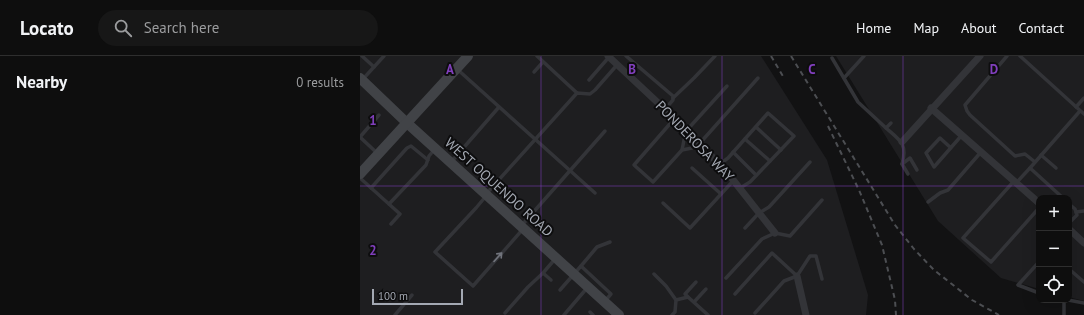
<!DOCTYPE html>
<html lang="en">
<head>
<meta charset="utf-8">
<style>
	:root { --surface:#0e0e0e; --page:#171717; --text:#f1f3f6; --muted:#9b9c9e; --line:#2e2e2e }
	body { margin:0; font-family:"PT Sans",sans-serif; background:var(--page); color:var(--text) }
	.controls { position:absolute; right:12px; bottom:12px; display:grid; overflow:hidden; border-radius:8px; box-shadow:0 4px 16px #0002 }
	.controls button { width:36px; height:36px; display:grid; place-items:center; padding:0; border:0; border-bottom:1px solid var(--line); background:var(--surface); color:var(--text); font:20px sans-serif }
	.scale { position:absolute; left:12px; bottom:10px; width:91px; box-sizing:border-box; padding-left:4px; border:2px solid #a4a9b3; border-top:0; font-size:11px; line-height:14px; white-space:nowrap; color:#a4a9b3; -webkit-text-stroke:3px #0d0d0e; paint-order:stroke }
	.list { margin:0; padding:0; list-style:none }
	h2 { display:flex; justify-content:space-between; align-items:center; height:52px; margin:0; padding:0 16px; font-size:17px }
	h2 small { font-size:13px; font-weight:400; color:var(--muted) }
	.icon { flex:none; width:22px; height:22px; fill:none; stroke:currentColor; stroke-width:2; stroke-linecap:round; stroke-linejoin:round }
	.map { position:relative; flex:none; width:724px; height:259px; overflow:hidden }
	header { display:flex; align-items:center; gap:24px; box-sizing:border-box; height:56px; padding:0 20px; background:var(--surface); border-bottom:1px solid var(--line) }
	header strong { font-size:19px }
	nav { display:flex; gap:22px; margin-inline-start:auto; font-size:14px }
	.search { width:280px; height:36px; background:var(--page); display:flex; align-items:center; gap:10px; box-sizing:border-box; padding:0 14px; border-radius:22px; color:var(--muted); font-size:15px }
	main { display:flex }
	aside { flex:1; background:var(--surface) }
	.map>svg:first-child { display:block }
</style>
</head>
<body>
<header>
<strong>Locato</strong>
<div class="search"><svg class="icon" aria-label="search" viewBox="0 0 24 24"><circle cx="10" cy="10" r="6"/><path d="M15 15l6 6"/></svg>Search here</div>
<nav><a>Home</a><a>Map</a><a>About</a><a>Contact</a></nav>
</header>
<main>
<aside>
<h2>Nearby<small>0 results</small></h2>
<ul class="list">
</ul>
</aside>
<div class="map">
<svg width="724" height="259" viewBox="0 0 724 259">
	<rect width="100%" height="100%" fill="#121213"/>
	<g fill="#1e1e20">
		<polygon points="0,0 401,0 467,104 508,239 506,259 0,259"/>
		<polygon points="476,0 724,0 724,245 709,241 709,142 679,142 679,233 641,222 578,165"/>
	</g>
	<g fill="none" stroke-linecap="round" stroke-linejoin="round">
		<g stroke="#333438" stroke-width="3.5">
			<polyline points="2,0 14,11"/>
			<polyline points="177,0 217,37"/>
			<polyline points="266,0 313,40 313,44 305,53"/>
			<polyline points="647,0 605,49 607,55 610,59 655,100 665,98 675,106"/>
			<polyline points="660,0 724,58"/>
			<polyline points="472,2 498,46 526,72"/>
			<polyline points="97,13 235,137"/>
			<polyline points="174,16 183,6"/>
			<polyline points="484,22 504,0"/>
			<polyline points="3,23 24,0"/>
			<polyline points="229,24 249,1"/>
			<polyline points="313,42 334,22 355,0"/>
			<polyline points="716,51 724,42"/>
			<polyline points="315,62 274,109 293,126 322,94 332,92 338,85"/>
			<path d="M531,67L526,72C540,84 548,88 542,108L548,118"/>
			<polyline points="396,71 421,94"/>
			<polyline points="0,81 19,59"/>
			<polyline points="0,81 17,97"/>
			<polyline points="385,83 410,105"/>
			<polyline points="340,87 349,77 398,22"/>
			<polyline points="591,92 580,82 566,97 574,111 602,79"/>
			<polyline points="322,94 324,84 327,74 367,30"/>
			<polyline points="373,96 396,119"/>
			<polyline points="681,99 696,112"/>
			<polyline points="92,105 139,51"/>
			<polyline points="360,108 368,102 408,57 434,80 390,126 380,132"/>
			<polyline points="542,108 550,102 557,114"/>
			<polyline points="332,112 361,138"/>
			<polyline points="670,112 720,55"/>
			<polyline points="0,122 40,158 31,168"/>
			<polyline points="654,125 603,182 631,206 679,152"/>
			<polyline points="656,127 670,112 703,142"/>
			<polyline points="11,132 47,92 51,90 68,104"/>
			<polyline points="127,137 217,37 230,38 235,34 257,9"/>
			<polyline points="126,140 116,152 75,196 113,230 163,173"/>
			<polyline points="568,146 580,137 588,134 621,96"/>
			<polyline points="303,147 330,172 373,125"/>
			<polyline points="29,148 66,109 69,100 74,94"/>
			<polyline points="709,148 715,153 717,159 709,167"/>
			<polyline points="716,156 724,155"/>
			<polyline points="162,169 245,75"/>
			<polyline points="385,172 399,157 409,151 450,106"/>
			<polyline points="679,206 658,229 679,237"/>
			<polyline points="221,210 237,191 250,186"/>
			<polyline points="709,213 724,226"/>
			<polyline points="294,218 306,230 316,244 315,256 312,259"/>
			<polyline points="366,222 402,183 415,177 430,180 462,144"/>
			<polyline points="191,224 183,217 195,203"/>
			<polyline points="200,234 221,210 251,238 245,245"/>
			<polyline points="375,238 412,197 437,220"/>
			<polyline points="328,241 325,238 336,226"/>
			<polyline points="316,244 328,241 348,259"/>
			<polyline points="708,244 724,247"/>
			<polyline points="334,246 346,233"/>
			<polyline points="230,256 233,259"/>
			<polyline points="145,257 168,231 183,217"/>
			<polyline points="395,257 424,225 437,220 450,200 456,200 462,223"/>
			<polyline points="35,259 52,239"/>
			<polyline points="204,259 227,232"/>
			<polyline points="704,259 704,244"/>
		</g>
		<g stroke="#333438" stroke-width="7">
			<polyline points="248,0 327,74 370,120 415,177"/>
			<polyline points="571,52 679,147"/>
			<polyline points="542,86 620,0"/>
			<polyline points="709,173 724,187"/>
			<polyline points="437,220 446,259"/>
		</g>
		<g stroke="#414347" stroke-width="10">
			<polyline points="0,22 47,67 259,259"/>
			<polyline points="0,118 108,0"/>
		</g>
		<g stroke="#4c4e52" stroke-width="2" stroke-dasharray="5 4" stroke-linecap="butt">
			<polyline points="411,0 424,22"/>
			<polyline points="431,0 535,169 554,193 574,214 612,244 639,259"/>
			<polyline points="468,70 499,134 522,189 535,244 536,259"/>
		</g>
	</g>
	<defs><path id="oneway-shaft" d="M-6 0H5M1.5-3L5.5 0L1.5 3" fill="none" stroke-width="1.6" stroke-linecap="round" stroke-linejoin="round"/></defs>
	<use stroke="#71747c" href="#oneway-shaft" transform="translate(138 201) rotate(-48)"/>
	<path fill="none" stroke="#813fbd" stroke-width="1" stroke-opacity="0.55" d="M181,0V259M362,0V259M543,0V259M0,130H724"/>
	<g text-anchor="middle" stroke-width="4" stroke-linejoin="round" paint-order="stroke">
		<g font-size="14" fill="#a4a9b3" stroke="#0d0d0e">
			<text transform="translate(335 85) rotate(46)" y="5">PONDEROSA WAY</text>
			<text transform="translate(139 131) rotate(42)" y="5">WEST OQUENDO ROAD</text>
		</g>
	</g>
	<g font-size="13" text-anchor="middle" font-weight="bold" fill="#813fbd" stroke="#0d0d0e" stroke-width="4" stroke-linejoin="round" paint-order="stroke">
		<text x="90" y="18">A</text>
		<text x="272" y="18">B</text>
		<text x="452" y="18">C</text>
		<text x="634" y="18">D</text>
		<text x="13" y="69">1</text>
		<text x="13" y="199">2</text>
	</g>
</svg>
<div class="controls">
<button>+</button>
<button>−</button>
<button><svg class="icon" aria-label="locate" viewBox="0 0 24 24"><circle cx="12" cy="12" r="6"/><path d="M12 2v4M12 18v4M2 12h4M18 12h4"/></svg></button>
</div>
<div class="scale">100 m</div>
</div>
</main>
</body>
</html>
